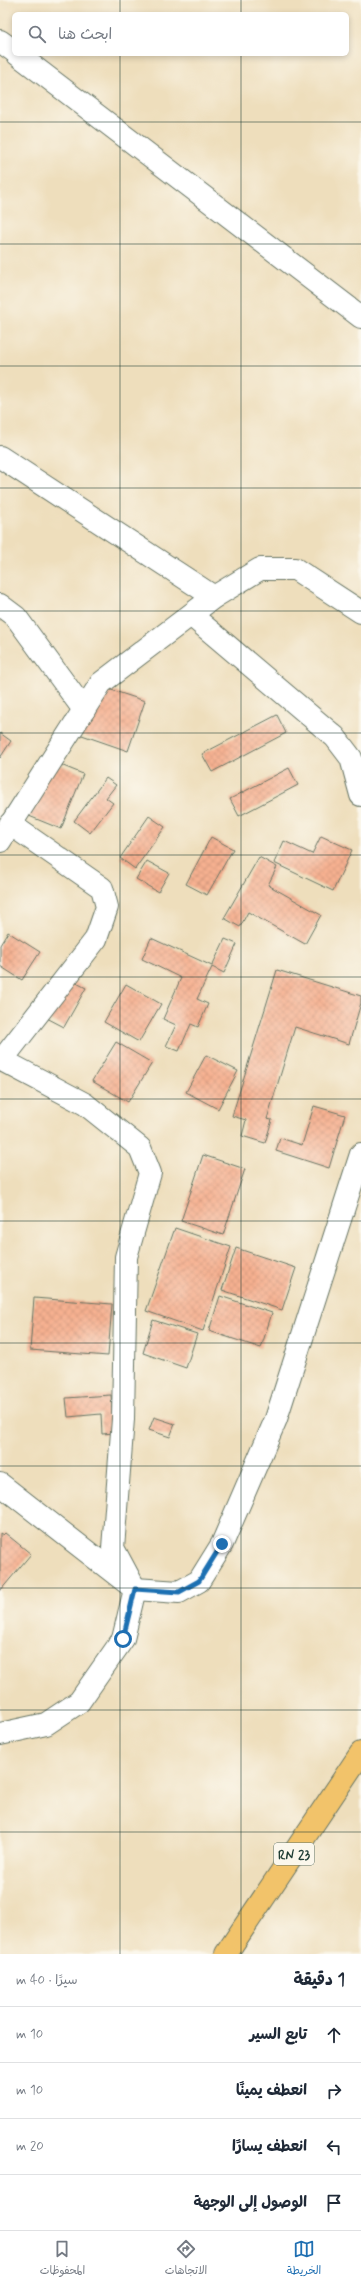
<!DOCTYPE html>
<html lang="ar">
<head>
<meta charset="utf-8">
<style>
	:root { --surface:#fff; --page:#f2f2f3; --text:#1f2937; --muted:#747a83; --line:#e0e1e3; --accent:#1f6fb2 }
	body { margin:0; font-family:Mynerve,"Playpen Sans Arabic",sans-serif; background:var(--page); color:var(--text); direction:rtl }
	.stop { position:absolute; width:12px; height:12px; margin:-9px; border:3px solid #1f6fb2; border-radius:50%; background:#fff }
	.stop.end { background:#1f6fb2; border-color:#fff; box-shadow:0 1px 4px #0008 }
	.list { margin:0; padding:0; list-style:none }
	h2 { display:flex; justify-content:space-between; align-items:center; height:52px; margin:0; padding:0 16px; font-size:17px }
	h2 small { font-size:13px; font-weight:400; color:var(--muted) }
	.list li { display:grid; grid-template-columns:26px 1fr auto; gap:12px; align-items:center; box-sizing:border-box; height:56px; padding:0 16px; border-top:1px solid var(--line) }
	.list b { display:block; font-size:15px; white-space:nowrap }
	.list em { font-size:13px; font-style:normal; color:var(--muted) }
	.icon { flex:none; width:22px; height:22px; fill:none; stroke:currentColor; stroke-width:2; stroke-linecap:round; stroke-linejoin:round }
	.map { position:relative; flex:none; width:361px; height:1954px; overflow:hidden; direction:ltr }
	.search { position:absolute; background:var(--surface); box-shadow:0 2px 6px #0003; left:12px; right:12px; top:12px; height:44px; display:flex; align-items:center; gap:10px; box-sizing:border-box; padding:0 14px; border-radius:6px; color:var(--muted); font-size:15px }
	.sheet { height:276px; background:var(--surface) }
	nav { display:flex; justify-content:space-around; align-items:center; box-sizing:border-box; height:56px; border-top:1px solid var(--line); background:var(--surface); font-size:11px; color:var(--muted) }
	nav a { display:grid; justify-items:center; gap:2px }
	nav .on { color:var(--accent) }
	.map>svg:first-child { display:block }
</style>
</head>
<body>
<div class="map">
<svg width="361" height="1954" viewBox="0 0 361 1954">
	<defs>
		<pattern id="building-cross-hatch" width="8" height="8" patternUnits="userSpaceOnUse"><rect width="8" height="8" fill="#f6b090"/><path d="M0 0l8 8M0 8l8-8" fill="none" stroke="#d2987d"/></pattern>
	</defs>
	<rect width="100%" height="100%" fill="#fbf7ec"/>
	<filter id="ink" filterUnits="userSpaceOnUse"><feTurbulence type="fractalNoise" baseFrequency=".025" numOctaves="2"/><feDisplacementMap in="SourceGraphic" scale="8" xChannelSelector="R" yChannelSelector="G"/><feConvolveMatrix kernelMatrix="1 2 1 2 8 2 1 2 1" color-interpolation-filters="sRGB"/></filter>
	<filter id="wash" filterUnits="userSpaceOnUse"><feTurbulence type="fractalNoise" baseFrequency=".012" numOctaves="4" result="noise"/><feDisplacementMap in="SourceGraphic" scale="16" xChannelSelector="R" yChannelSelector="G"/><feGaussianBlur stdDeviation="0.9" result="paint"/><feColorMatrix in="noise" values="0 0 0 0 0 0 0 0 0 0 0 0 0 0 0 0 0 1.4 0 .05"/><feComposite in="paint" operator="in"/></filter>
	<g filter="url(#wash)">
		<rect width="100%" height="100%" fill="#eedebc"/>
		<g id="blocks">
			<g fill="url(#building-cross-hatch)">
				<polygon points="96,685 145,701 128,751 79,734"/>
				<polygon points="277,715 286,733 212,772 202,754"/>
				<polygon points="0,733 11,741 0,758"/>
				<polygon points="51,761 83,774 61,829 29,816"/>
				<polygon points="289,768 298,785 239,816 230,799"/>
				<polygon points="106,778 116,785 106,798 113,803 90,833 74,821"/>
				<polygon points="149,816 165,827 135,869 120,858"/>
				<polygon points="321,836 352,850 333,891 274,863 284,841 312,854"/>
				<polygon points="211,837 233,849 207,895 186,884"/>
				<polygon points="259,857 277,867 268,885 321,915 305,944 248,912 240,927 224,918"/>
				<polygon points="147,861 169,873 158,892 136,879"/>
				<polygon points="8,932 40,952 22,980 0,966 0,945"/>
				<polygon points="151,938 212,966 225,939 237,944 224,973 212,967 197,999 208,1004 198,1027 191,1024 179,1051 166,1046 176,1025 163,1019 181,978 142,959"/>
				<polygon points="277,970 361,996 361,1003 349,1044 295,1027 267,1119 272,1120 265,1143 242,1136 246,1120 232,1116"/>
				<polygon points="65,977 86,988 64,1027 43,1016"/>
				<polygon points="126,984 161,1004 139,1042 104,1022"/>
				<polygon points="116,1042 152,1063 128,1102 92,1081"/>
				<polygon points="206,1055 238,1071 218,1109 186,1092"/>
				<polygon points="314,1106 345,1115 329,1168 276,1151 280,1138 302,1145"/>
				<polygon points="203,1155 245,1169 223,1235 181,1221"/>
				<polygon points="175,1228 231,1247 203,1331 146,1311"/>
				<polygon points="236,1248 296,1268 282,1310 222,1290"/>
				<polygon points="220,1296 272,1313 261,1348 209,1331"/>
				<polygon points="34,1298 112,1304 108,1356 30,1350"/>
				<polygon points="153,1320 197,1334 186,1368 143,1353"/>
				<polygon points="111,1395 114,1433 102,1434 101,1414 68,1417 66,1398"/>
				<polygon points="154,1417 175,1424 170,1437 149,1430"/>
				<polygon points="0,1533 3,1535 5,1533 31,1554 0,1591"/>
			</g>
		</g>
	</g>
	<g filter="url(#ink)">
		<use href="#blocks" fill-opacity="0" stroke="#677564" stroke-width="1"/>
		<g fill="none" stroke-linecap="round" stroke-linejoin="round">
			<g stroke="#677564" stroke-width="24">
				<g id="minor">
					<polyline points="0,41 14,51"/>
					<polyline points="17,54 361,317"/>
					<polyline points="0,457 214,597"/>
					<polyline points="0,605 16,617 84,710"/>
					<polyline points="191,615 335,737 351,758 361,795"/>
					<polyline points="0,841 101,683 214,597 260,569 295,569 361,612"/>
					<polyline points="0,1059 85,1104 140,1148 150,1173 126,1257 123,1419 113,1548 135,1589 123,1639 79,1702 46,1724 0,1734"/>
					<polyline points="2,1060 96,939 107,907 102,888 10,824"/>
					<polyline points="0,1484 135,1589 179,1592 199,1581 222,1544 276,1419 361,1154"/>
				</g>
			</g>
			<g stroke="#677564" stroke-width="24">
				<polyline id="major" points="226,1954 361,1753"/>
			</g>
			<use href="#minor" stroke="#fff" stroke-width="22"/>
			<use href="#major" stroke="#f2c36a" stroke-width="22"/>
		</g>
	</g>
	<g fill="none" stroke-linecap="round" stroke-linejoin="round" filter="url(#ink)">
		<polyline stroke="#1f6fb2" stroke-width="5" points="123,1639 135,1589 179,1592 199,1581 222,1544"/>
	</g>
	<path fill="none" stroke="#1f3d34" stroke-width="1" stroke-opacity="0.55" d="M120,0V14M241,0V14M120,54V1954M241,54V1954M0,122H361M0,244H361M0,366H361M0,488H361M0,611H361M0,733H361M0,855H361M0,977H361M0,1099H361M0,1221H361M0,1343H361M0,1466H361M0,1588H361M0,1710H361M0,1832H361"/>
	<g text-anchor="middle" stroke-width="3.5" stroke-linejoin="round" paint-order="stroke">
		<rect fill="#fbf7ec" stroke="#61756b" stroke-width="1" x="274" y="1843" width="40" height="22" rx="3"/>
		<g font-size="13" font-weight="bold" fill="#1f3d34">
			<text x="294" y="1859">RN 23</text>
		</g>
	</g>
</svg>
<div class="stop" style="left:123px;top:1639px"></div>
<div class="stop end" style="left:222px;top:1544px"></div>
<div class="search"><svg class="icon" aria-label="search" viewBox="0 0 24 24"><circle cx="10" cy="10" r="6"/><path d="M15 15l6 6"/></svg>ابحث هنا</div>
</div>
<section class="sheet">
<h2>1 دقيقة<small>سيرًا · 40 m</small></h2>
<ul class="list">
<li><svg class="icon" aria-label="ahead" viewBox="0 0 24 24"><path d="M12 20V5M6 11l6-6 6 6"/></svg><div><b>تابع السير</b></div><em>10 m</em></li>
<li><svg class="icon" aria-label="right" viewBox="0 0 24 24"><path d="M7 20v-9h11M14 6l5 5-5 5"/></svg><div><b>انعطف يمينًا</b></div><em>10 m</em></li>
<li><svg class="icon" aria-label="left" viewBox="0 0 24 24"><path d="M17 20v-9H6M10 6l-5 5 5 5"/></svg><div><b>انعطف يسارًا</b></div><em>20 m</em></li>
<li><svg class="icon" aria-label="arrive" viewBox="0 0 24 24"><path d="M6 21V4h12l-3 4 3 4H6"/></svg><div><b>الوصول إلى الوجهة</b></div></li>
</ul>
</section>
<nav>
<a class="on"><svg class="icon" aria-label="map" viewBox="0 0 24 24"><path d="M3 6l6-2 6 2 6-2v14l-6 2-6-2-6 2zM9 4v14M15 6v14"/></svg>الخريطة</a>
<a><svg class="icon" aria-label="directions" viewBox="0 0 24 24"><path d="M12 3l9 9-9 9-9-9zM9 14v-3h6M13 9l2 2-2 2"/></svg>الاتجاهات</a>
<a><svg class="icon" aria-label="saved" viewBox="0 0 24 24"><path d="M7 4h10v16l-5-4-5 4z"/></svg>المحفوظات</a>
</nav>
</body>
</html>
